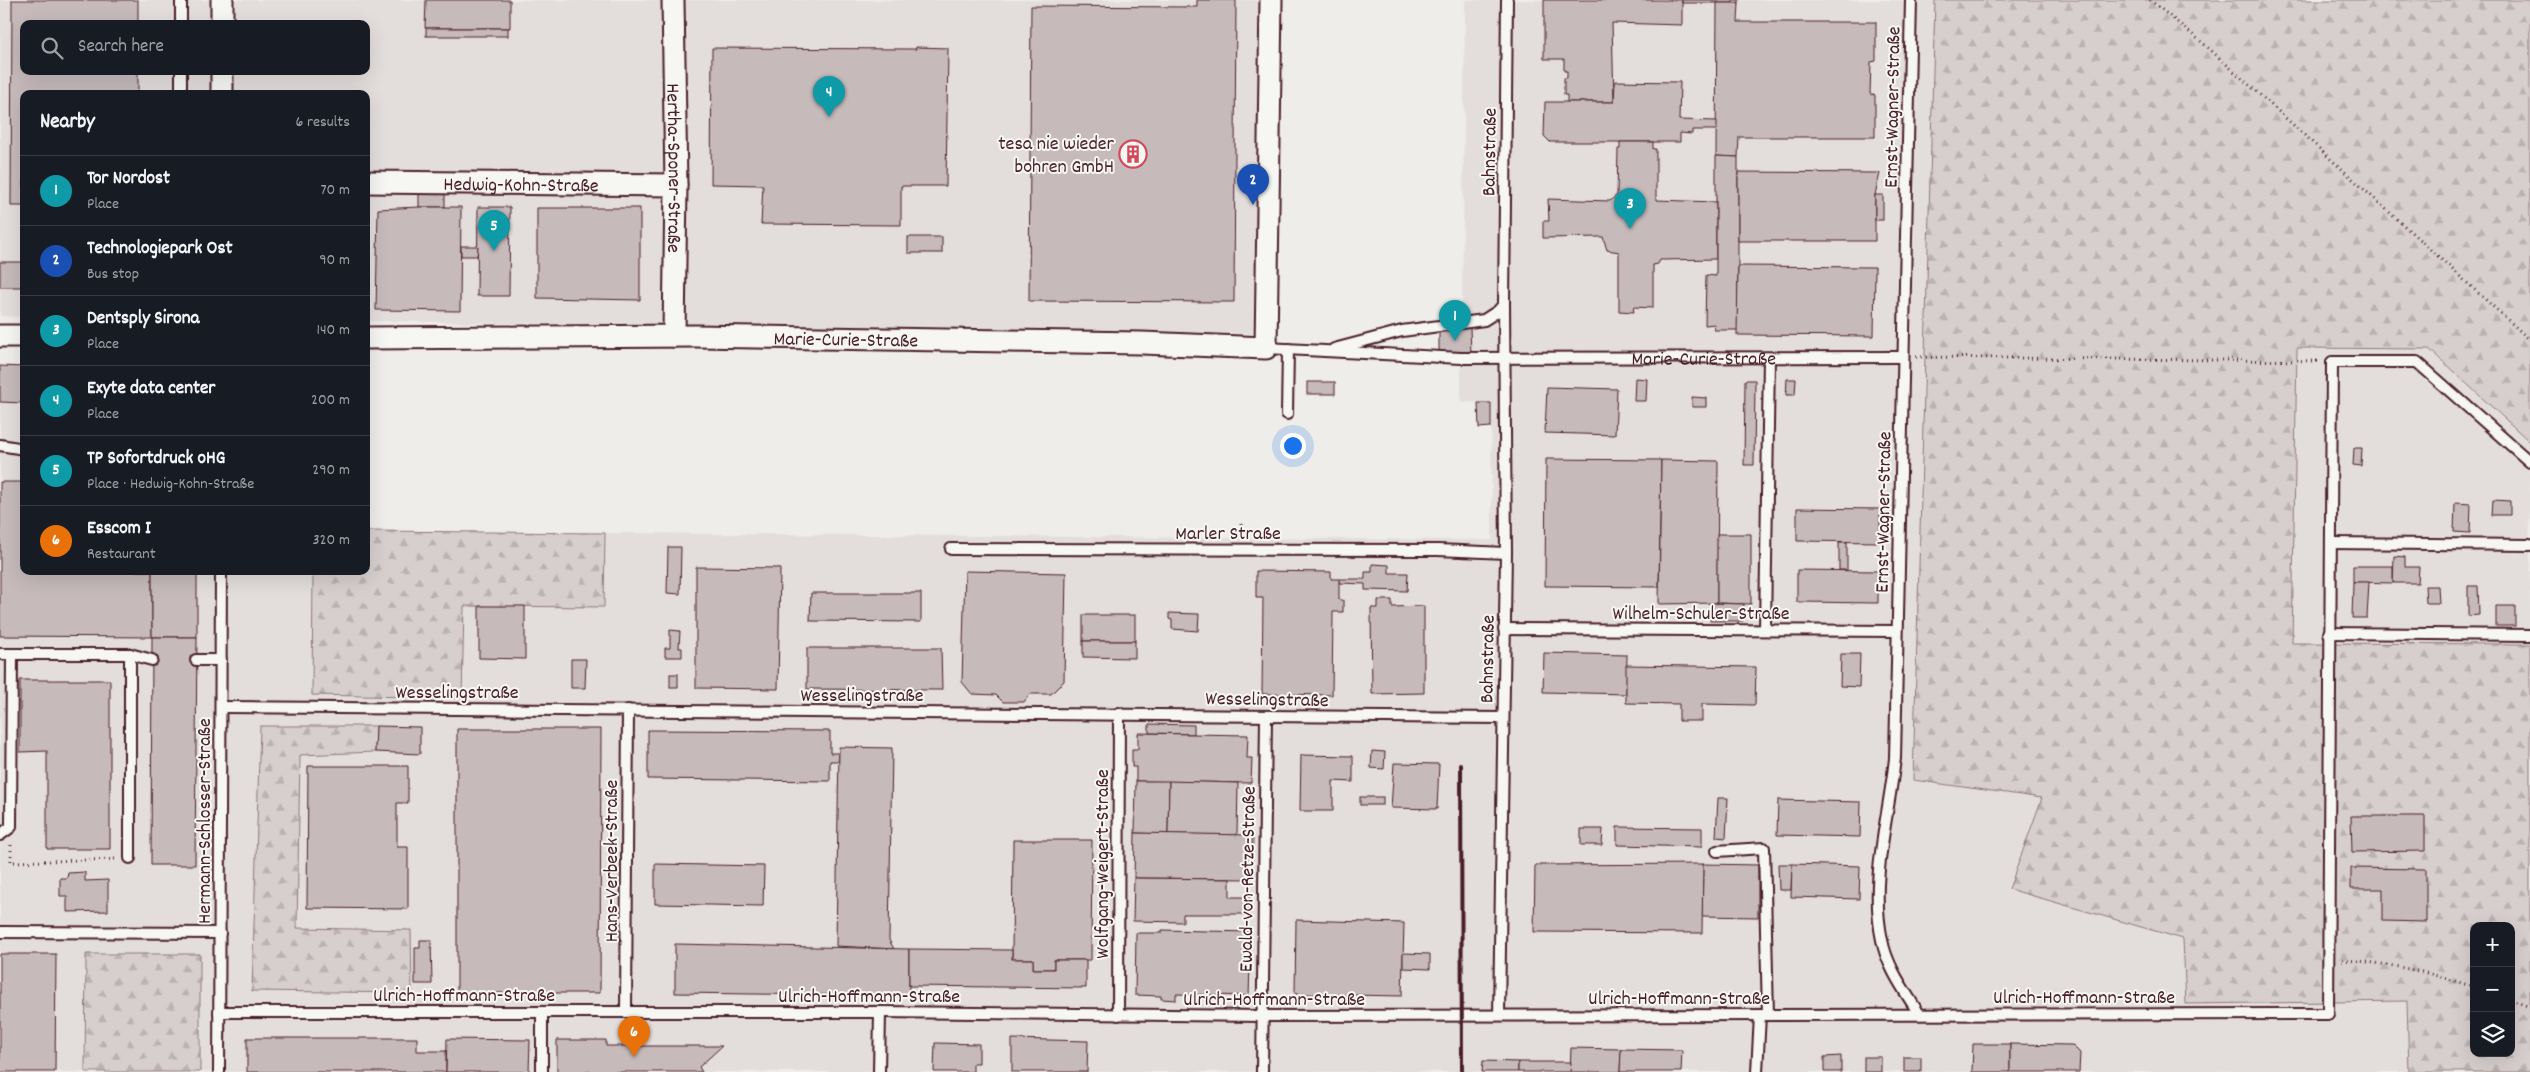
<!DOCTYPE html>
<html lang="en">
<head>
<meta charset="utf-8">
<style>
	:root { --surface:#171b24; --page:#242831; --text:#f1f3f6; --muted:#9ea1a6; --line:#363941; --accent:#d1495b }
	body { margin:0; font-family:Dekko,sans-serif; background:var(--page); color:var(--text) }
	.controls { position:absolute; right:15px; bottom:15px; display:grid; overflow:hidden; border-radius:10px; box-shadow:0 5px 20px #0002 }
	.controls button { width:45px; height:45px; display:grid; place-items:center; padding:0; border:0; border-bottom:1px solid var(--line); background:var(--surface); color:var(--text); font:25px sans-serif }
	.you { position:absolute; left:1292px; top:445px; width:18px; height:18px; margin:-12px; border:4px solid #fff; border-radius:50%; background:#1a73e8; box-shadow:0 0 0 8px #1a73e833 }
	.badge { display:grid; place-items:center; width:32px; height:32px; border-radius:50%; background:var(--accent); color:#fff; font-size:16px; font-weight:700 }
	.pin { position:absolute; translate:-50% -41px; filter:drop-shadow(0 1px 2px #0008) }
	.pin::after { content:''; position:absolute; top:26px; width:18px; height:15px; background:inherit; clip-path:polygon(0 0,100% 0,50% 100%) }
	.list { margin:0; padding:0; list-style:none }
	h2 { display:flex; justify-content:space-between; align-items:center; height:65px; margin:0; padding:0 20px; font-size:21px }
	h2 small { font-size:16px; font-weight:400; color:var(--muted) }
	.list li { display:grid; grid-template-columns:32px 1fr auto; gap:15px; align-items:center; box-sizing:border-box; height:70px; padding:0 20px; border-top:1px solid var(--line) }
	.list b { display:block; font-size:19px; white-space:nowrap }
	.list p { margin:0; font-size:16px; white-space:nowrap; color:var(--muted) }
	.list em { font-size:16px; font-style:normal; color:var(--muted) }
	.icon { flex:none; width:28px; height:28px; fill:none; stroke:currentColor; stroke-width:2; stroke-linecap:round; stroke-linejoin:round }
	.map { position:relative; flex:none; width:2530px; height:1072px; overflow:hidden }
	.search { position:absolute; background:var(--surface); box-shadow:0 5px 20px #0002; left:20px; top:20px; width:350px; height:55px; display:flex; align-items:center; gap:12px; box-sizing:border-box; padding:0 18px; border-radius:10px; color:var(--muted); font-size:19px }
	.panel { position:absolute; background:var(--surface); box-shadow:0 5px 20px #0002; left:20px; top:90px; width:350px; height:485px; border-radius:10px }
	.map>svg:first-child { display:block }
</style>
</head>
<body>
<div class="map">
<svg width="2530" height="1072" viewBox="0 0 2530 1072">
	<defs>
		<pattern id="forest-firs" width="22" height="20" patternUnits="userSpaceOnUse" patternTransform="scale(1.25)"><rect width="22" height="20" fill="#d7cfce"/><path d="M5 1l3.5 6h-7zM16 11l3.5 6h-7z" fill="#bab1b1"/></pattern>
	</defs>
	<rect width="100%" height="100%" fill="#efedea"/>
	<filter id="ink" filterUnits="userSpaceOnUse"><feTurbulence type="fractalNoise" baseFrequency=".02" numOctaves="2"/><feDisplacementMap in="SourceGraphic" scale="10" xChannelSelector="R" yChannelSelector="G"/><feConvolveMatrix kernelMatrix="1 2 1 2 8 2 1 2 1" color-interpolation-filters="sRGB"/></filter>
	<g filter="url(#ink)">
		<g fill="#e3dedc" fill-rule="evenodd">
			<path d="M0,0H1283L1278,334L366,321V94H24V317L0,316ZM24,24H366V71H24Z"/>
			<path d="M1465,0H2087L2429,349L2530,442V1072H0V366L24,367V571H366V531L1492,540L1491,403L1461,402V355H1471L1470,327H1462V315ZM2474,926H2511V1053H2474Z"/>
		</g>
		<g fill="url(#forest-firs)" stroke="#90777c" fill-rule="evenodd">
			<path d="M1935,0H2530V442L2429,349L2297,348L2292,643L2530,644V1072H2409L2407,1001L2186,1004L2183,939L2009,889L2042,798L1913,780ZM2474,926H2511V1053H2474Z"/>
			<polygon points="366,531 605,533 604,607 464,606 462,698 312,695 313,571 366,571"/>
			<polygon points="260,726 376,726 375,752 300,755 297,928 411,930 412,993 252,991"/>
			<polygon points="86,954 200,954 200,1072 85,1072"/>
		</g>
		<g fill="#c6babb" stroke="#4a1f2b">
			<polygon points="12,0 138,0 138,24 24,24 24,71 138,71 138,94 24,94 24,206 11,206"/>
			<polygon points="426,0 510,0 510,28 425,28"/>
			<polygon points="1197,0 1236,0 1234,302 1029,301 1031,6 1197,7"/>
			<polygon points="1544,0 1682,0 1682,25 1612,23 1614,102 1567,102 1567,95 1564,95 1564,78 1567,78 1567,71 1564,71 1564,59 1544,59"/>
			<rect x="1682" y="0" width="57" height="3"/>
			<polygon points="1717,3 1739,3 1738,22 1876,22 1876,61 1871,62 1870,94 1875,95 1875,137 1739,137 1738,157 1716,156"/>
			<rect x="426" y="28" width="82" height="8"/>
			<polygon points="916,47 948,48 946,186 901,186 901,225 761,224 763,185 711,184 712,48 916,49"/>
			<polygon points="1615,81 1680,82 1679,120 1717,121 1717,130 1692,130 1692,134 1680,133 1680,142 1550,142 1544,136 1545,102 1614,102"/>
			<polygon points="1620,142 1653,142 1653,149 1656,149 1656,200 1716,202 1716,259 1660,260 1658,264 1653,265 1653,308 1633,307 1634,312 1619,311 1619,252 1607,250 1603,237 1543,238 1543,221 1549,221 1548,199 1610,201 1617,195 1618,149 1620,149"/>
			<polygon points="1716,156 1738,157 1738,330 1714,330 1715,324 1705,325 1706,275 1716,276"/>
			<polygon points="1738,172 1880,173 1875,195 1875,241 1738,241"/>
			<polygon points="419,193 445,194 445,207 419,207"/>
			<rect x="1875" y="195" width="8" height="25"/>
			<polygon points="419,207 461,207 460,311 376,310 378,209"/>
			<polygon points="478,207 510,207 509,296 477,296"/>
			<polygon points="537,208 640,208 640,300 537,298"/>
			<rect x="908" y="237" width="34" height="16"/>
			<polygon points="461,246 478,246 477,256 461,256"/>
			<rect x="0" y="262" width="24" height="25"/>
			<polygon points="1738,266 1875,267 1874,336 1737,335"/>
			<polygon points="1439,326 1470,327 1471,355 1439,355"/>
			<polygon points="0,366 24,367 24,403 0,402"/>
			<polygon points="1635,378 1647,379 1646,401 1634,401"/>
			<polygon points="1787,379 1796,379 1795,395 1786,395"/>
			<polygon points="1745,380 1755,380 1754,465 1744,465"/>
			<rect x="1307" y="382" width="28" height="12"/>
			<polygon points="1547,387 1617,389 1615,435 1545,433"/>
			<polygon points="1692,397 1706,398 1706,407 1692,407"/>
			<polygon points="1478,403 1491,403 1491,427 1479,428"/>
			<polygon points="2354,448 2362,448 2361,466 2353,465"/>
			<polygon points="1546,459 1661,460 1659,587 1545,586"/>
			<polygon points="1661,460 1718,461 1717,603 1659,604"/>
			<polygon points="0,482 24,482 24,571 152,571 152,637 0,636"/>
			<polygon points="2493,500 2510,501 2510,515 2492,515"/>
			<polygon points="2455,503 2471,504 2470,533 2454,532"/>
			<polygon points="1797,508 1880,509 1880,542 1797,541"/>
			<polygon points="1717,534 1751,534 1751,604 1717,603"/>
			<rect x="1839" y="542" width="8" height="28"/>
			<polygon points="668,547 681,547 680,594 667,593"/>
			<polygon points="2394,556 2405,557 2405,567 2419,567 2418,583 2393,583"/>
			<polygon points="1372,564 1389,565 1389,573 1408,573 1407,591 1365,590 1365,584 1339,583 1339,579 1365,579 1365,572 1372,572"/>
			<polygon points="2353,566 2393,566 2393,583 2353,582"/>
			<polygon points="696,567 780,568 778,689 696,688"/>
			<polygon points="1797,570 1878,571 1878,603 1797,602"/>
			<rect x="152" y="571" width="45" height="66"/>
			<polygon points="965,571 1066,573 1064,681 1051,694 1030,694 1024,702 1003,702 996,695 972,694 962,682"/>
			<polygon points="1256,571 1331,572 1331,579 1339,579 1339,600 1343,600 1343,612 1333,612 1332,695 1262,694 1263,598 1256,598"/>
			<polygon points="2353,582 2369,582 2367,618 2352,618"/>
			<polygon points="2425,586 2438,586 2439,603 2426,603"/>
			<polygon points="2468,586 2478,586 2479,615 2468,616"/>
			<polygon points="811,593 921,593 921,622 810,621"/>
			<polygon points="1378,600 1392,600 1392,607 1424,606 1424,693 1372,694 1371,608 1378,608"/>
			<polygon points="1711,603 1744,604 1743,621 1710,621"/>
			<polygon points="479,606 525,606 525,659 479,658"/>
			<rect x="2496" y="606" width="19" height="20"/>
			<polygon points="1169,613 1199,614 1198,631 1172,629 1172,620 1169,619"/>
			<rect x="1083" y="615" width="52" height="26"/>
			<polygon points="670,630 680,631 679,648 682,648 682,657 665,657 665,648 670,648"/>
			<polygon points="152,637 197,637 195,865 151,865"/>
			<polygon points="1083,641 1135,641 1135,658 1083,657"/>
			<polygon points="807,648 941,648 942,690 807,689"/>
			<polygon points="1544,653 1627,655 1626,694 1543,692"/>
			<polygon points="1841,654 1860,654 1859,687 1840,686"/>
			<polygon points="571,659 586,659 585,688 571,688"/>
			<polygon points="1626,665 1756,667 1755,705 1702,704 1702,721 1679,721 1679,704 1626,703"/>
			<rect x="670" y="674" width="8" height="13"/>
			<polygon points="20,680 110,680 110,849 47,849 47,751 20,752"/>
			<polygon points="1149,724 1194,725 1194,734 1149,733"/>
			<polygon points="376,726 420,727 420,754 375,752"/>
			<polygon points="457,729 601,729 600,993 457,993"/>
			<polygon points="648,730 830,731 830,753 839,753 839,761 830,761 830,781 648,779"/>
			<polygon points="1138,733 1248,735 1247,758 1252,758 1251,783 1136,781 1136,767 1132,767 1132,749 1138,749"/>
			<polygon points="839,747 892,748 889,940 894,949 836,946"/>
			<polygon points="1372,751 1385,752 1384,769 1371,768"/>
			<polygon points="1301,755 1353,756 1353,782 1333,781 1333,811 1300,811"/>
			<polygon points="1394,763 1439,764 1437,809 1391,808"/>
			<polygon points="308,766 408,766 408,803 397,803 397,847 408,847 408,909 307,908"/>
			<polygon points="1136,781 1169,781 1168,834 1135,833"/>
			<polygon points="1169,781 1238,783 1237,835 1168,834"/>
			<rect x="1360" y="797" width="23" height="8"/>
			<polygon points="1718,798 1728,798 1726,838 1716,837"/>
			<polygon points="1778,800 1861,802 1860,837 1777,835"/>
			<polygon points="2351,816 2425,816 2425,851 2352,852"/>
			<polygon points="1617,827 1702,828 1702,847 1617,845"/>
			<polygon points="1581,829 1603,829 1602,845 1581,845"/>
			<polygon points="1135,833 1253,835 1252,879 1134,878"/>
			<polygon points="1013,840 1092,840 1091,960 1054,960 1054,969 1033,969 1033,959 1012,959"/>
			<polygon points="655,864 764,866 763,906 655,904"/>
			<polygon points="1703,864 1758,865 1758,917 1702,916"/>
			<polygon points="1703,864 1702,933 1534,932 1535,865"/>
			<polygon points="1778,864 1792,864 1791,890 1779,890"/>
			<polygon points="1792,864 1860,866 1859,899 1791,897"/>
			<polygon points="2351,868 2426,869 2426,922 2383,921 2383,889 2351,889"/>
			<polygon points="85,872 85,881 108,880 108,911 67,912 67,896 60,896 60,878 67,878 68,873"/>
			<polygon points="1134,878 1230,879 1230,897 1250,897 1250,914 1183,914 1183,922 1133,921"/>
			<polygon points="1296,920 1404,923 1402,996 1295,994"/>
			<polygon points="1162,930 1251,932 1249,996 1176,994 1176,1000 1161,999 1161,996 1135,995 1136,933 1162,933"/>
			<polygon points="420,940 431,940 432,984 415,984 415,948 420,948"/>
			<polygon points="675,944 909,949 909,996 675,993"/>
			<polygon points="909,949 1012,950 1012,959 1033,959 1033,969 1054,969 1054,960 1086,960 1086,988 909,986"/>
			<polygon points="1403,953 1430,954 1430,969 1403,968"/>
			<polygon points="0,954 56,954 55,1072 0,1072"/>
			<polygon points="247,1038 417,1038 417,1051 446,1051 446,1072 247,1072"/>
			<polygon points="447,1039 530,1040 529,1072 446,1072"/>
			<polygon points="1012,1039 1088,1041 1087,1072 1012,1072"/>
			<polygon points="557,1040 606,1040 606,1046 722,1046 699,1067 702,1072 557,1072"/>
			<polygon points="935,1043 979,1044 979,1063 973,1063 973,1072 934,1072"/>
			<polygon points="1973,1044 2010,1044 2010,1072 1972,1072"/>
			<polygon points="2010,1044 2072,1045 2080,1053 2079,1072 2010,1072"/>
			<polygon points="1571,1048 1621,1049 1620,1072 1570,1072"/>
			<polygon points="1621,1049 1682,1050 1681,1072 1620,1072"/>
			<polygon points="1841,1056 1841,1072 1824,1072 1824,1057"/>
			<rect x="1864" y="1057" width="17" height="15"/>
			<rect x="1904" y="1057" width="17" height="15"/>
			<polygon points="1483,1061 1518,1062 1518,1072 1482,1072"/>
			<polygon points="1518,1062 1571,1062 1570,1072 1518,1072"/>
		</g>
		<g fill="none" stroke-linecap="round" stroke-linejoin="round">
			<g stroke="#4a1f2b" stroke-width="14">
				<g id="lane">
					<path d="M1911,0L1895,758C1889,817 1869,880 1882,940C1887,967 1905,991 1919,1014"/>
					<polyline points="181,24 181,0"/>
					<polyline points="181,94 181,71"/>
					<path id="s1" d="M1266,348L1461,358L1903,357"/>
					<polyline points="1334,349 1402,331 1484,320 1498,311 1504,304"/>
					<polyline points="1287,414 1288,349"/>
					<polyline points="0,445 24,449"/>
					<polyline points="2331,543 2530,545"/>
					<polyline points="951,549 1438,550 1506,553"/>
					<polyline points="1504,629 1897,631"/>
					<polyline points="1765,630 1769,358"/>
					<polyline points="2329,633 2530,635"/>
					<polyline points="0,654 130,654 152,660"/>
					<polyline points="130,654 130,858"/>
					<polyline points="196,660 221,660"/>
					<polyline points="221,707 1502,718"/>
					<polyline points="0,835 11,827 12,654"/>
					<polyline points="1717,851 1764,848 1768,1015"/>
					<polyline points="0,932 220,933"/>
					<polyline points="626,1011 628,710"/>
					<polyline points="219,1012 880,1012 1262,1016 2328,1014 2332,362 2417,362 2530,462"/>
					<polyline points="1118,1015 1119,713"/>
					<polyline points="1499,1015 1506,553 1504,304 1507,0"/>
					<polyline points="219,1072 221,571"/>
					<polyline points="542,1072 542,1012"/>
					<polyline points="879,1072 880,1012"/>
					<polyline points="1262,1072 1266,716"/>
					<polyline points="1757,1072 1760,1015"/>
				</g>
			</g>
			<g stroke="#4a1f2b" stroke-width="25">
				<g id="street">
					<path id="s2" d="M673,0L676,185L674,336"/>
					<polyline points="222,24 222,0"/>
					<polyline points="222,94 222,71"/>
					<path id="s3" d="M366,182L676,185"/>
					<polyline points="0,336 24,336"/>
					<path id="s4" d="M366,338L696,336L1142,343L1266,348L1271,0"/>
				</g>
			</g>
			<g stroke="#4a1f2b" stroke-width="3" stroke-dasharray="1 4" stroke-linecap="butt">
				<polyline points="2150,0 2204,44 2530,340"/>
				<polyline points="1916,357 2320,361"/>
				<polyline points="1241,535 1241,521"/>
				<polyline points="11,845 11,862 118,859"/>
				<path d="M2342,960C2387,962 2431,973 2474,987"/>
				<polyline points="2511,1000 2530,1007"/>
			</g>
			<use href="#lane" stroke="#f6f6f2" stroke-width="10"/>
			<use href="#street" stroke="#f6f6f2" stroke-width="21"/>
			<polyline stroke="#4a1f2b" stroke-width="4" points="1461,765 1462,1072"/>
		</g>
	</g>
	<defs>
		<g id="building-ring" transform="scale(1.4375)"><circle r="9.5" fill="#f6f6f2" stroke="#d1495b" stroke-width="1.5"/><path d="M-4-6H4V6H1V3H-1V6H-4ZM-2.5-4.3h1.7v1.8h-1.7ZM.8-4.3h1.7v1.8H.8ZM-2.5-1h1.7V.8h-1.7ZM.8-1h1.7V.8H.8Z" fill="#d1495b"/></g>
	</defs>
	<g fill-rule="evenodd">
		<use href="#building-ring" x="1133" y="154"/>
	</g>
	<g text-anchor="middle" stroke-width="4" stroke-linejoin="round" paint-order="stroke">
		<g font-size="20" fill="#4a1f2b" stroke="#f6f6f2">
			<text transform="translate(1891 107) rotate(-89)" y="7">Ernst-Wagner-Straße</text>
			<text transform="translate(1488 152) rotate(-89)" y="7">Bahnstraße</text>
			<text dy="7" stroke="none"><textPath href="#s2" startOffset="168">Hertha-Sponer-Straße</textPath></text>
			<text dy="7" stroke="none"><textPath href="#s3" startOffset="155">Hedwig-Kohn-Straße</textPath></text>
			<text dy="7" stroke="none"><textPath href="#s4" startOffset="480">Marie-Curie-Straße</textPath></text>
			<text dy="7" stroke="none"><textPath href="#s1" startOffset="438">Marie-Curie-Straße</textPath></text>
			<text transform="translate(1882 512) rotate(-89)" y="7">Ernst-Wagner-Straße</text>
			<text x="1228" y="539">Marler Straße</text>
			<text x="1701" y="619">Wilhelm-Schuler-Straße</text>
			<text transform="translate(1486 659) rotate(-89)" y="7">Bahnstraße</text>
			<text x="457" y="698">Wesselingstraße</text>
			<text x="862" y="701">Wesselingstraße</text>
			<text transform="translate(1267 698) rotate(1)" y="7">Wesselingstraße</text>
			<text transform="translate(203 821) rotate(-90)" y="7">Hermann-Schlosser-Straße</text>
			<text transform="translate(610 861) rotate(-90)" y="7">Hans-Verbeek-Straße</text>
			<text transform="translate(1101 864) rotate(-90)" y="7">Wolfgang-Weigert-Straße</text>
			<text transform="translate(1246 879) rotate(-89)" y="7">Ewald-von-Retze-Straße</text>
			<text x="464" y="1001">Ulrich-Hoffmann-Straße</text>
			<text x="869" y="1002">Ulrich-Hoffmann-Straße</text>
			<text x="2084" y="1003">Ulrich-Hoffmann-Straße</text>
			<text x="1679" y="1004">Ulrich-Hoffmann-Straße</text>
			<text x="1274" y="1005">Ulrich-Hoffmann-Straße</text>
		</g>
		<g font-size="20" fill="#4a1f2b" stroke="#f6f6f2" text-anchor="end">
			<text x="1114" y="149">tesa nie wieder<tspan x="1114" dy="23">bohren GmbH</tspan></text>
		</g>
	</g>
</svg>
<div class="controls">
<button>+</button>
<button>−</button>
<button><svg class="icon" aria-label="layers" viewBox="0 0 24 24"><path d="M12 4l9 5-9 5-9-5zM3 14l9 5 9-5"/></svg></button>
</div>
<div class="you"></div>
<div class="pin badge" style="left:1455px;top:341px;background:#0f9aa8">1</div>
<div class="pin badge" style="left:1253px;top:205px;background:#1a4fb4">2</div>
<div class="pin badge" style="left:1630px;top:229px;background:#0f9aa8">3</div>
<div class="pin badge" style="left:829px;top:117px;background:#0f9aa8">4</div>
<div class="pin badge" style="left:494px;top:251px;background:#0f9aa8">5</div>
<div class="pin badge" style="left:634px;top:1057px;background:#e8710a">6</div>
<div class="search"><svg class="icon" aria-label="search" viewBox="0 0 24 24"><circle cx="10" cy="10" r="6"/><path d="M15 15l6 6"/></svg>Search here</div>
<section class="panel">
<h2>Nearby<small>6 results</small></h2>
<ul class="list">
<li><span class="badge" style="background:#0f9aa8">1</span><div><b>Tor Nordost</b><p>Place</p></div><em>70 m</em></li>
<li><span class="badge" style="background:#1a4fb4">2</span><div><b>Technologiepark Ost</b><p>Bus stop</p></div><em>90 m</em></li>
<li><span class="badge" style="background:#0f9aa8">3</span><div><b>Dentsply Sirona</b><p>Place</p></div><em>140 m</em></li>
<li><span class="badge" style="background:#0f9aa8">4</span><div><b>Exyte data center</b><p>Place</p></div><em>200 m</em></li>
<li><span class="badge" style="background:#0f9aa8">5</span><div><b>TP Sofortdruck oHG</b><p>Place · Hedwig-Kohn-Straße</p></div><em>290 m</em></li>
<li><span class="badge" style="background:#e8710a">6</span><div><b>Esscom I</b><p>Restaurant</p></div><em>320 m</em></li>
</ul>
</section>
</div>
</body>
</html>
